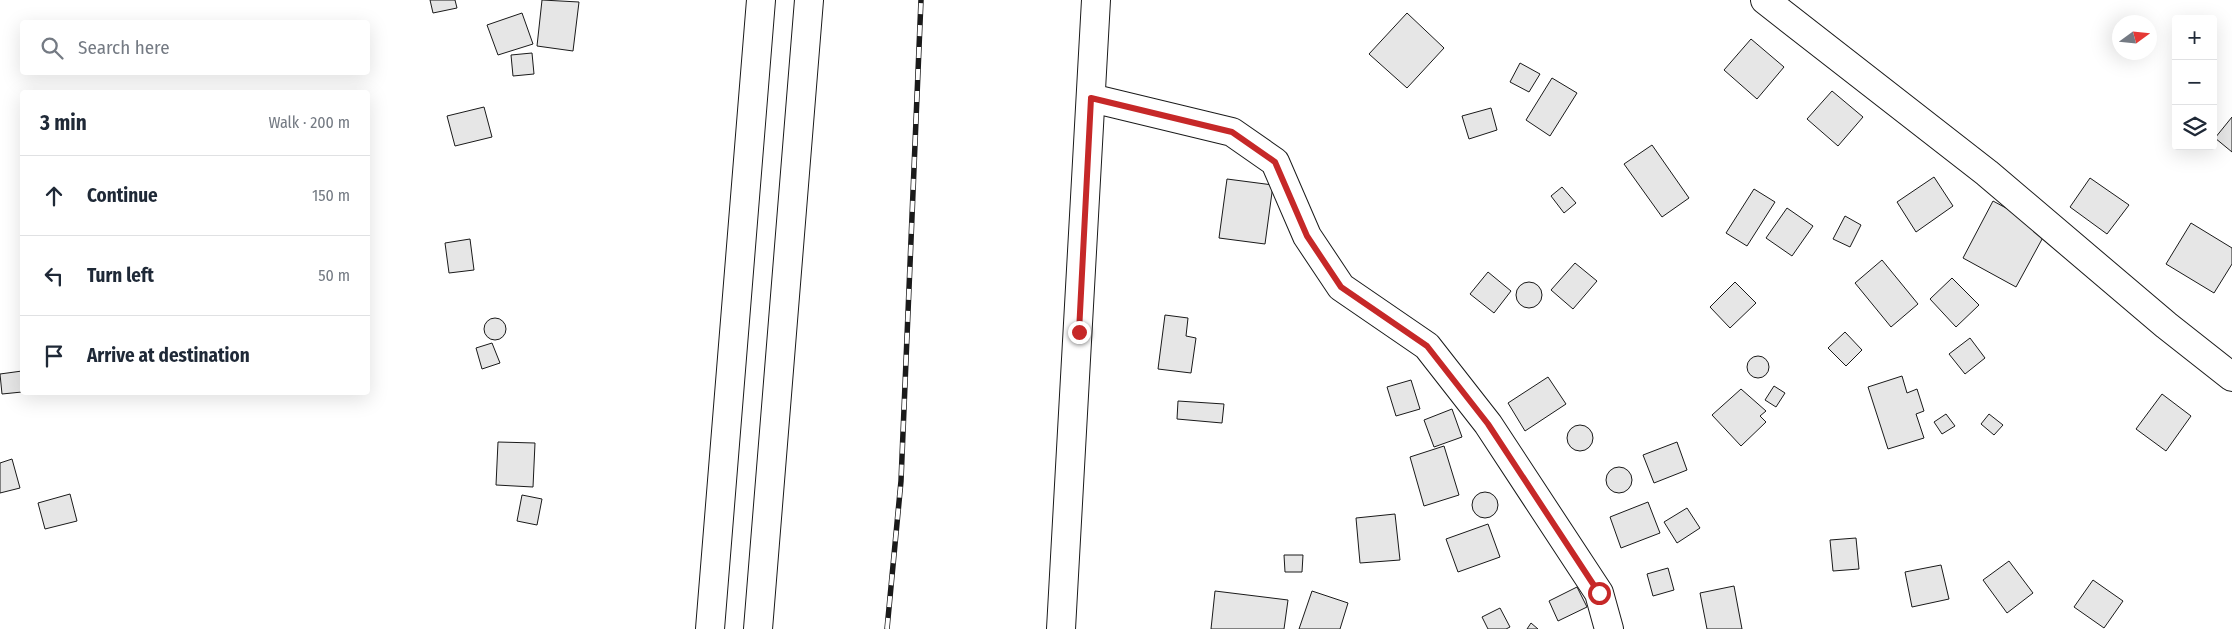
<!DOCTYPE html>
<html lang="en">
<head>
<meta charset="utf-8">
<style>
	:root { --surface:#fff; --page:#f6f6f7; --text:#1f2937; --muted:#747a83; --line:#e0e1e3 }
	body { margin:0; font-family:"Fira Sans Condensed",sans-serif; background:var(--page); color:var(--text) }
	.controls { position:absolute; right:15px; top:15px; display:grid; overflow:hidden; border-radius:5px; box-shadow:0 5px 20px #0002 }
	.controls button { width:45px; height:45px; display:grid; place-items:center; padding:0; border:0; border-bottom:1px solid var(--line); background:var(--surface); color:var(--text); font:25px sans-serif }
	.compass { position:absolute; left:2112px; top:15px; width:45px; height:45px; border-radius:50%; background:var(--surface); box-shadow:0 5px 20px #0002; rotate:75deg }
	.stop { position:absolute; width:15px; height:15px; margin:-11px; border:4px solid #c62828; border-radius:50%; background:#fff }
	.stop.end { background:#c62828; border-color:#fff; box-shadow:0 1px 5px #0008 }
	.list { margin:0; padding:0; list-style:none }
	h2 { display:flex; justify-content:space-between; align-items:center; height:65px; margin:0; padding:0 20px; font-size:21px }
	h2 small { font-size:16px; font-weight:400; color:var(--muted) }
	.list li { display:grid; grid-template-columns:32px 1fr auto; gap:15px; align-items:center; box-sizing:border-box; height:80px; padding:0 20px; border-top:1px solid var(--line) }
	.list b { display:block; font-size:19px; white-space:nowrap }
	.list em { font-size:16px; font-style:normal; color:var(--muted) }
	.icon { flex:none; width:28px; height:28px; fill:none; stroke:currentColor; stroke-width:2; stroke-linecap:round; stroke-linejoin:round }
	.map { position:relative; flex:none; width:2232px; height:629px; overflow:hidden }
	.search { position:absolute; background:var(--surface); box-shadow:0 5px 20px #0002; left:20px; top:20px; width:350px; height:55px; display:flex; align-items:center; gap:12px; box-sizing:border-box; padding:0 18px; border-radius:5px; color:var(--muted); font-size:19px }
	.panel { position:absolute; background:var(--surface); box-shadow:0 5px 20px #0002; left:20px; top:90px; width:350px; height:305px; border-radius:5px }
	.map>svg:first-child { display:block }
</style>
</head>
<body>
<div class="map">
<svg width="2232" height="629" viewBox="0 0 2232 629">
	<rect width="100%" height="100%" fill="#fff"/>
	<g fill="#e6e6e6" stroke="#1a1a1a">
		<polygon points="430,0 455,0 457,8 433,13"/>
		<polygon points="542,0 579,2 573,51 537,46"/>
		<polygon points="522,13 533,44 498,55 487,25"/>
		<polygon points="1407,13 1444,48 1407,88 1369,54"/>
		<polygon points="1751,39 1784,67 1757,99 1724,70"/>
		<polygon points="532,53 534,74 513,76 511,55"/>
		<polygon points="1520,63 1540,74 1529,92 1510,82"/>
		<polygon points="1552,78 1577,93 1550,136 1526,120"/>
		<polygon points="1832,91 1863,117 1838,146 1807,119"/>
		<polygon points="484,107 492,137 455,146 447,116"/>
		<polygon points="1491,108 1497,130 1469,139 1462,116"/>
		<polygon points="2232,117 2232,152 2215,138"/>
		<polygon points="1652,145 1689,198 1662,217 1624,164"/>
		<polygon points="1934,177 1953,206 1916,232 1897,202"/>
		<polygon points="2090,178 2129,205 2107,234 2070,207"/>
		<polygon points="1227,179 1273,185 1265,244 1219,238"/>
		<polygon points="1562,187 1576,203 1564,213 1551,196"/>
		<polygon points="1754,189 1775,202 1747,246 1726,233"/>
		<polygon points="1993,201 2047,230 2016,287 1963,258"/>
		<polygon points="1787,208 1813,226 1792,256 1766,238"/>
		<polygon points="1845,216 1861,225 1850,247 1833,239"/>
		<polygon points="2191,223 2232,248 2232,264 2214,293 2166,264"/>
		<polygon points="470,239 474,270 449,273 445,243"/>
		<polygon points="1882,260 1918,304 1891,327 1855,283"/>
		<polygon points="1575,263 1597,281 1573,309 1551,290"/>
		<polygon points="1488,272 1511,291 1494,313 1470,294"/>
		<polygon points="1952,278 1979,305 1956,327 1930,299"/>
		<circle cx="1529" cy="295" r="13"/>
		<polygon points="1735,282 1756,303 1730,328 1710,307"/>
		<polygon points="1165,315 1188,318 1186,336 1196,338 1191,373 1158,369"/>
		<circle cx="495" cy="329" r="11"/>
		<polygon points="1845,332 1862,350 1846,366 1828,348"/>
		<polygon points="1970,338 1985,358 1965,374 1949,354"/>
		<polygon points="492,343 500,363 482,369 476,348"/>
		<circle cx="1758" cy="367" r="11"/>
		<polygon points="22,371 22,392 2,394 0,374"/>
		<polygon points="1902,376 1907,393 1917,389 1924,411 1916,414 1924,438 1888,449 1868,387"/>
		<polygon points="1548,377 1566,404 1525,431 1508,403"/>
		<polygon points="1411,380 1420,409 1396,416 1387,387"/>
		<polygon points="1774,386 1785,393 1776,407 1765,400"/>
		<polygon points="1741,389 1766,411 1760,416 1766,422 1741,446 1712,415"/>
		<polygon points="2162,394 2191,416 2166,451 2136,429"/>
		<polygon points="1178,401 1224,404 1222,423 1177,419"/>
		<polygon points="1452,409 1462,437 1434,447 1424,420"/>
		<polygon points="1946,414 1955,426 1942,434 1934,422"/>
		<polygon points="1989,414 2003,425 1994,435 1981,424"/>
		<circle cx="1580" cy="438" r="13"/>
		<polygon points="498,442 535,443 533,487 496,485"/>
		<polygon points="1677,442 1687,470 1654,483 1643,455"/>
		<polygon points="1444,446 1459,495 1424,506 1410,457"/>
		<polygon points="12,459 20,488 0,493 0,463"/>
		<circle cx="1619" cy="480" r="13"/>
		<circle cx="1485" cy="505" r="13"/>
		<polygon points="70,494 77,521 45,529 38,503"/>
		<polygon points="522,495 542,499 537,525 517,521"/>
		<polygon points="1648,502 1660,533 1621,548 1610,517"/>
		<polygon points="1687,508 1700,528 1677,543 1664,522"/>
		<polygon points="1395,514 1400,560 1360,563 1356,518"/>
		<polygon points="1488,524 1500,557 1458,572 1446,539"/>
		<polygon points="1856,538 1859,569 1833,571 1830,540"/>
		<polygon points="1284,555 1303,555 1302,572 1285,572"/>
		<polygon points="2009,561 2033,593 2007,613 1983,580"/>
		<polygon points="1941,565 1949,599 1912,607 1905,572"/>
		<polygon points="1668,568 1674,590 1653,596 1647,574"/>
		<polygon points="2093,580 2123,601 2104,628 2074,607"/>
		<polygon points="1734,586 1742,629 1707,629 1700,593"/>
		<polygon points="1577,587 1587,607 1558,621 1549,601"/>
		<polygon points="1215,591 1288,600 1284,629 1211,629"/>
		<polygon points="1312,591 1348,603 1340,629 1299,629"/>
		<polygon points="1500,608 1510,627 1506,629 1488,629 1482,617"/>
		<polygon points="1531,623 1538,629 1527,629"/>
	</g>
	<g fill="none" stroke-linecap="round" stroke-linejoin="round">
		<g stroke="#1a1a1a" stroke-width="30">
			<g id="minor">
				<polyline points="1765,0 1987,173 2166,325 2232,377"/>
				<polyline points="1091,98 1232,132 1275,162 1307,236 1341,287 1427,346 1488,424 1599,593 1609,629"/>
				<polyline points="1061,629 1096,0"/>
			</g>
		</g>
		<g stroke="#1a1a1a" stroke-width="30">
			<g id="highway">
				<polyline points="710,629 761,0"/>
				<polyline points="758,629 809,0"/>
			</g>
		</g>
		<use href="#minor" stroke="#fff" stroke-width="28"/>
		<use href="#highway" stroke="#fff" stroke-width="28"/>
		<g stroke="#1a1a1a" stroke-width="5.5">
			<polyline id="rail" points="887,629 901,481 921,0"/>
		</g>
		<use href="#rail" stroke="#fff" stroke-width="4" stroke-dasharray="11" stroke-linecap="butt"/>
	</g>
	<g fill="none" stroke-linecap="round" stroke-linejoin="round">
		<polyline stroke="#c62828" stroke-width="6" points="1079,332 1091,98 1232,132 1275,162 1307,236 1341,287 1427,346 1488,424 1599,593"/>
	</g>
</svg>
<div class="controls">
<button>+</button>
<button>−</button>
<button><svg class="icon" aria-label="layers" viewBox="0 0 24 24"><path d="M12 4l9 5-9 5-9-5zM3 14l9 5 9-5"/></svg></button>
</div>
<svg class="compass" viewBox="-18 -18 36 36"><path d="M0-13l5 13h-10z" fill="#e53935"/><path d="M0 13l5-13h-10z" fill="#747a83"/></svg>
<div class="stop" style="left:1599px;top:593px"></div>
<div class="stop end" style="left:1079px;top:332px"></div>
<div class="search"><svg class="icon" aria-label="search" viewBox="0 0 24 24"><circle cx="10" cy="10" r="6"/><path d="M15 15l6 6"/></svg>Search here</div>
<section class="panel">
<h2>3 min<small>Walk · 200 m</small></h2>
<ul class="list">
<li><svg class="icon" aria-label="ahead" viewBox="0 0 24 24"><path d="M12 20V5M6 11l6-6 6 6"/></svg><div><b>Continue</b></div><em>150 m</em></li>
<li><svg class="icon" aria-label="left" viewBox="0 0 24 24"><path d="M17 20v-9H6M10 6l-5 5 5 5"/></svg><div><b>Turn left</b></div><em>50 m</em></li>
<li><svg class="icon" aria-label="arrive" viewBox="0 0 24 24"><path d="M6 21V4h12l-3 4 3 4H6"/></svg><div><b>Arrive at destination</b></div></li>
</ul>
</section>
</div>
</body>
</html>
